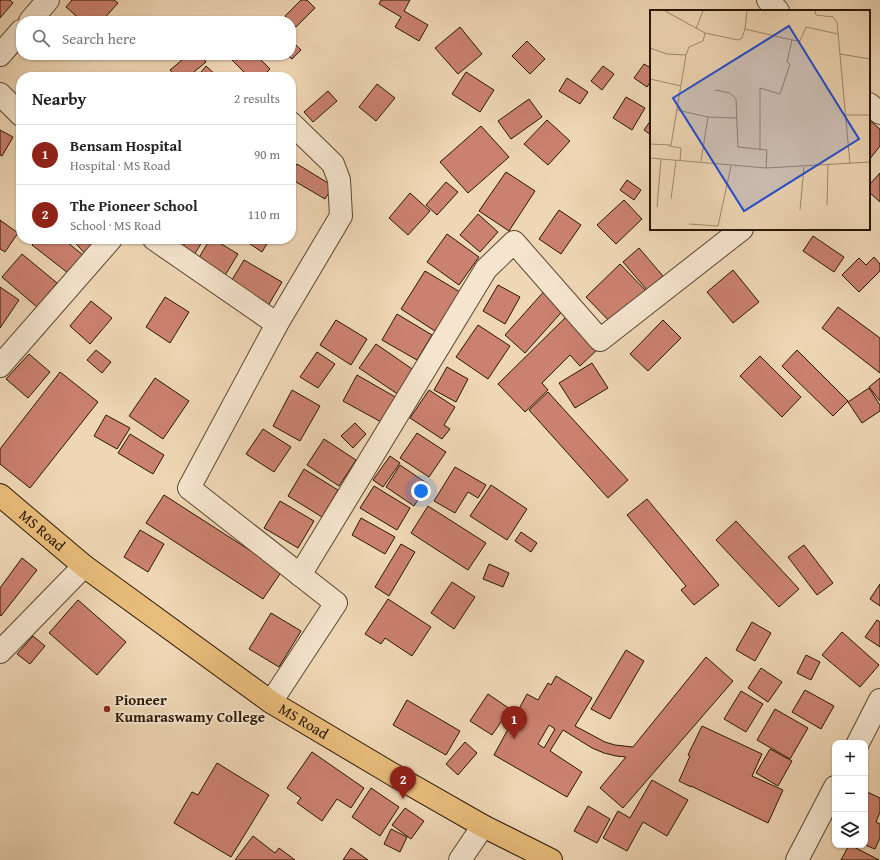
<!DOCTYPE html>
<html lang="en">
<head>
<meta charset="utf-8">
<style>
	:root { --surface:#fff; --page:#f2f2f2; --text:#222; --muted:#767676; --line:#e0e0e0; --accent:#8f2418 }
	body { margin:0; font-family:"Gentium Book Plus",serif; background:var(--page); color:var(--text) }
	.controls { position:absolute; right:12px; bottom:12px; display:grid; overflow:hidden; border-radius:8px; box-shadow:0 1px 3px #0004 }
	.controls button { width:36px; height:36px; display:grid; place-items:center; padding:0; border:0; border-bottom:1px solid var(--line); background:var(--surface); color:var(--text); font:20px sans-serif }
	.you { position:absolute; left:421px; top:491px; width:14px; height:14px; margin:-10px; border:3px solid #fff; border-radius:50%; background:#1a73e8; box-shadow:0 0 0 6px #1a73e833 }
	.badge { display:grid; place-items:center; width:26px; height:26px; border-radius:50%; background:var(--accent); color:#fff; font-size:13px; font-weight:700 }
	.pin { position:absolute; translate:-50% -33px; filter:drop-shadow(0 1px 2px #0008) }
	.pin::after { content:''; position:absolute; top:21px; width:14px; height:12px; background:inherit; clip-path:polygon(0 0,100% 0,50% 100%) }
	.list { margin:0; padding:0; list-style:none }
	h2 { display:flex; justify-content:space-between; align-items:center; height:52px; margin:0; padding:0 16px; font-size:17px }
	h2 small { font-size:13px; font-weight:400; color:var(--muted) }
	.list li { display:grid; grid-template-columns:26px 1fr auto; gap:12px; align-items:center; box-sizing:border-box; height:60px; padding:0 16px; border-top:1px solid var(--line) }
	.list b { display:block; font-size:15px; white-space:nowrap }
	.list p { margin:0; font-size:13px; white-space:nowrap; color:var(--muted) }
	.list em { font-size:13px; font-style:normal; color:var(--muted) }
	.icon { flex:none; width:22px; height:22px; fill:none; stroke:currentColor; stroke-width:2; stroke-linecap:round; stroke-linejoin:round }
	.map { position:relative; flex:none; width:880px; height:860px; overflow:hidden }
	.search { position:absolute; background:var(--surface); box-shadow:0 1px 3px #0004; left:16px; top:16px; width:280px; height:44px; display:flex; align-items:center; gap:10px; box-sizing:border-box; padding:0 14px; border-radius:16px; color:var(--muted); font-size:15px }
	.panel { position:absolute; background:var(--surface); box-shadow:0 1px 3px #0004; left:16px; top:72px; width:280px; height:172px; border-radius:16px }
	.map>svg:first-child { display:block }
</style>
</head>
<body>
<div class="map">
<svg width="880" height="860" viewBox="0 0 880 860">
	<rect width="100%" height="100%" fill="#efd7b5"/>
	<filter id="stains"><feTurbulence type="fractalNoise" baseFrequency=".005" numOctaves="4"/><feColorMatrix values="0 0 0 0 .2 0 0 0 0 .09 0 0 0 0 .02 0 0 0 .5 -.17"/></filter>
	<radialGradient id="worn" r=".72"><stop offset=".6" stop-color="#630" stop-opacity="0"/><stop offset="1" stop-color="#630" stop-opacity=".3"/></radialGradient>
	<g fill="#cb816f" stroke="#281705" fill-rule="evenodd">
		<polygon points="0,0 10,0 13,3 0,18"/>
		<polygon points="72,0 114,0 118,3 102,21 82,21 66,7"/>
		<polygon points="301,0 307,0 315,8 296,27 291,23 291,21 290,21 285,16"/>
		<polygon points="381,0 410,0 404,11 428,25 419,41 395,27 401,17 379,4"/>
		<polygon points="460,27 482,54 458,74 435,48"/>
		<polygon points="291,40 301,50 292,59 287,55 291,55"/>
		<polygon points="527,41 545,59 530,74 512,56"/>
		<polygon points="188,55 200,55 206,62 188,77 176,77 170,70"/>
		<polygon points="235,55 256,55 270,69 262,77 249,77 231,59"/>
		<polygon points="644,64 651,68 651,81 647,87 634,78"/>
		<polygon points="206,66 217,76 216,77 197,77"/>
		<polygon points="603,66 614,74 602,90 591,81"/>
		<polygon points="466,72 494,90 480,112 452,94"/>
		<polygon points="567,78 588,92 580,104 559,91"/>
		<polygon points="377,84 395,98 376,121 359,107"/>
		<polygon points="328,91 337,101 313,122 304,112"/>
		<polygon points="626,97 645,108 632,130 613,118"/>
		<polygon points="529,99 542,117 511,139 498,121"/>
		<polygon points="547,120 570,141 548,165 524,144"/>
		<polygon points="651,120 651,135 644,130"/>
		<polygon points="869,120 880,129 880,146 869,160"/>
		<polygon points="481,126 509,157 468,193 440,162"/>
		<polygon points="0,130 13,137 2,156 0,155"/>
		<polygon points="297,164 333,186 325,199 291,179 291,173"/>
		<polygon points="506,172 535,191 509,231 479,211"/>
		<polygon points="880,173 880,202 869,192 869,185"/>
		<polygon points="627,180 641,190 634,200 620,190"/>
		<polygon points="446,182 458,192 437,215 426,205"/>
		<polygon points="410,193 430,211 408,235 389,218"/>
		<polygon points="624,200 642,219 616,244 597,225"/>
		<polygon points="559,210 581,225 561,254 539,239"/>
		<polygon points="478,214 498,232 480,252 460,235"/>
		<polygon points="0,220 18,233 5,252 0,249"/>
		<polygon points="447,234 479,257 459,285 427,262"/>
		<polygon points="813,236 844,257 834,272 803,251"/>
		<polygon points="37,239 63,239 83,255 68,273 32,245"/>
		<polygon points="72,239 103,239 86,255"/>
		<polygon points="187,239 204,239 194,255 182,248"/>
		<polygon points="210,239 213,239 238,254 221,282 194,266"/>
		<polygon points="244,239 270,239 262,252 244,240"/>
		<polygon points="639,248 663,276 647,290 623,262"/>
		<polygon points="22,254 57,283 37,307 2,277"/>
		<polygon points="874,257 880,264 880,271 859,292 842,275 859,258 866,265"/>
		<polygon points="244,260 282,282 265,311 227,288"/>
		<polygon points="620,264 650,295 615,327 586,297"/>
		<polygon points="733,270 759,302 733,323 707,292"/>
		<polygon points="425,271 460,292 435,331 401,309"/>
		<polygon points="498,285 520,297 505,324 483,311"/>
		<polygon points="0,287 19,300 0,328"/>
		<polygon points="547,288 567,306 525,353 505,335"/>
		<polygon points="165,297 189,312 170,343 146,327"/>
		<polygon points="91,301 112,318 90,344 70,326"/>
		<polygon points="838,307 880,338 880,373 822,328"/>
		<polygon points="397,314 432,335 417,360 382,340"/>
		<polygon points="567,316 599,348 580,366 570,355 542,383 548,390 525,412 498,384"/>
		<polygon points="336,320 367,339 351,365 320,345"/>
		<polygon points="663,320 681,338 648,371 630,354"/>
		<polygon points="478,325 510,346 488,379 456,357"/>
		<polygon points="376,344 415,371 399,395 359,368"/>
		<polygon points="96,350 111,362 102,373 87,360"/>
		<polygon points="797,350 848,401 833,416 782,366"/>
		<polygon points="317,352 335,364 318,388 300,377"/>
		<polygon points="29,354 50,372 28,398 6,379"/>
		<polygon points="760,356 801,397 782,417 740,376"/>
		<polygon points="592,363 608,388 575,408 559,383"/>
		<polygon points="447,367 468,379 456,402 434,390"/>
		<polygon points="60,372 98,402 30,488 0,464 0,449"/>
		<polygon points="357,375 397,398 383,423 343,401"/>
		<polygon points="155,378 189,401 163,439 129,416"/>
		<polygon points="880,378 880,401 869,387"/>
		<polygon points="869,388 880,405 880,411 862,423 848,402"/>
		<polygon points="292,390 320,406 300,441 273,426"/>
		<polygon points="429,390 455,407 444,425 450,429 442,439 410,418"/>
		<polygon points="548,392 628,480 608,498 529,410"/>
		<polygon points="106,415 130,428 117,449 94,436"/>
		<polygon points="355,423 366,434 353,448 341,436"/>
		<polygon points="263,429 291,447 274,472 246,454"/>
		<polygon points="417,433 446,452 429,477 400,458"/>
		<polygon points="130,434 164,455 153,474 118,453"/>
		<polygon points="324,439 356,460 339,486 307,465"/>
		<polygon points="390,456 400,463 383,487 373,480"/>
		<polygon points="400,465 428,484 414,506 386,487"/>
		<polygon points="455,467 486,485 478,498 468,492 455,513 434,501"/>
		<polygon points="304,469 338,490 322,517 288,496"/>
		<polygon points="491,485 527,509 507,540 470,516"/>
		<polygon points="374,486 410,508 397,530 360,508"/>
		<polygon points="164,495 282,571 263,599 146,523"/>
		<polygon points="647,499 719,585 694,605 681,590 686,586 627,515"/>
		<polygon points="280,501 314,521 298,548 264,528"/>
		<polygon points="428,506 486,543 468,570 411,533"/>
		<polygon points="361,518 395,537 385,554 352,535"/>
		<polygon points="736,521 799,589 779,607 716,540"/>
		<polygon points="140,530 164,544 148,572 124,557"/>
		<polygon points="521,532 537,543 531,552 515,541"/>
		<polygon points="401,544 415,552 389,596 375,587"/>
		<polygon points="804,545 833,583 817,595 788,557"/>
		<polygon points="22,558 37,570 1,616 0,615 0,588"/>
		<polygon points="489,564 509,573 503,587 483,579"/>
		<polygon points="452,582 475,597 454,629 431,613"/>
		<polygon points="880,584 880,606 870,599"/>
		<polygon points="388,599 431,627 412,656 385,638 381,644 365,634"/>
		<polygon points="78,600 126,642 97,675 49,633"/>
		<polygon points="271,613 301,631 279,667 249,649"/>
		<polygon points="877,620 880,622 880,647 865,637"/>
		<polygon points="752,622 771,633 755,661 736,650"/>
		<polygon points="842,632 879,665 860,687 822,655"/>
		<polygon points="33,636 45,646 30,664 17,654"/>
		<polygon points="626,650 644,661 610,719 591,709"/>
		<polygon points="806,655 820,662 811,680 797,673"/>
		<path d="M706,657L733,681L623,808L600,788L626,757L616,756L604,753L592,748L563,730L550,751L582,772L567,797L494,755L527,694L538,700L548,683L551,685L556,676L592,698L575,726L605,742L615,745L633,747ZM549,725L555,729L544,748L538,744Z"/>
		<polygon points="761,668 782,682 768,702 748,688"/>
		<polygon points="805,690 834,706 821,729 792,712"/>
		<polygon points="741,691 763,704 746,732 724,719"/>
		<polygon points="488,694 510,709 492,735 470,721"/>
		<polygon points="407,700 460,731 446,755 393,725"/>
		<polygon points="775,709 808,728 790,759 757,740"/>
		<polygon points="702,726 762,754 752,776 783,790 768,823 691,786 691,787 679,781 690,756 688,755"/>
		<polygon points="465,742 477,753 458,775 446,764"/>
		<polygon points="770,749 792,761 778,786 756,773"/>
		<polygon points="312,752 364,788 351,808 337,799 322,821 297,803 301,798 287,788"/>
		<polygon points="217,763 269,795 231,857 174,823 192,792 198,795"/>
		<polygon points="652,780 688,800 667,836 643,822 627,851 603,838 618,811 630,818"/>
		<polygon points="371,788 399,807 380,836 352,817"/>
		<polygon points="865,791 880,798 880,812 876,822 880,824 880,838 875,849 865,845"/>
		<polygon points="588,806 610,819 597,843 574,831"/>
		<polygon points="405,808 424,821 411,839 392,825"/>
		<polygon points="391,829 407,837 400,852 384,844"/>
		<polygon points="253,836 275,853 279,848 295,860 235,860"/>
		<polygon points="849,845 850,845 879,860 841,860"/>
		<polygon points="351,848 368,860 343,860"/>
	</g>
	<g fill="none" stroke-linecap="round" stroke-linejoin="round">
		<g stroke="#5a4731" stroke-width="24">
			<g id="minor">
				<polyline points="768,0 778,11"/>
				<polyline points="30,21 48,0"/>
				<polyline points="0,55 21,31"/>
				<polyline points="0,94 21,115"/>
				<polyline points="869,104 880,113"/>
				<polyline points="154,239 277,324"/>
				<polyline points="0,366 111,239"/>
				<polyline points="300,575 486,269 514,242 600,340 742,229"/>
				<polyline points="0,652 84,566"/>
				<polyline points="271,702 336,603 189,488 277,324 341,216 339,180 333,164 291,123"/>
				<polyline points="858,743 880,700"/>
				<polyline points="460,860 483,826"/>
				<polyline points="797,860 835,787"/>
			</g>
		</g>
		<g stroke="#281705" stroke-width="24">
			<g id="highway">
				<path id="s1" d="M0,495L84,566L271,702L392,774L483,826L551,860"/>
			</g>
		</g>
		<use href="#minor" stroke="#f5e5cf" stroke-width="22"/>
		<use href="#highway" stroke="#e8bc7a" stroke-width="22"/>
	</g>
	<circle fill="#8f2418" stroke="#f5e5cf" stroke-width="1.5" cx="107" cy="709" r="4"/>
	<g text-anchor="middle" stroke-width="4" stroke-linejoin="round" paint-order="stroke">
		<g font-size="15" fill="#281705" stroke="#f5e5cf">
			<text dy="5" stroke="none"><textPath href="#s1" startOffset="55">MS Road</textPath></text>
			<text dy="5" stroke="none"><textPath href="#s1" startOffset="379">MS Road</textPath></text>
		</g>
		<g font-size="15" font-weight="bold" fill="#281705" stroke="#f5e5cf" text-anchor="start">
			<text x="115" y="705">Pioneer<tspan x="115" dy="17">Kumaraswamy College</tspan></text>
		</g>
	</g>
	<g transform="translate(650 10)">
		<rect width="220" height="220" fill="#efd7b5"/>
		<path fill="none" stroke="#9f8a6f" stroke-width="1" d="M97,1L95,19L142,30L137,52L140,54L130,84L110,78V139M165,1L166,5L183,7L187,12L200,154M46,19L53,1M55,23L88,30L92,28L95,19M142,30L150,31L156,17L188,24M0,38L17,44L36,45M190,44L220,49M0,69L31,76M65,80L80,83L86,89L88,137L117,140L116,158M27,100L58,107L51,151M196,105H220M58,107L86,108M0,134L21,135L36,45L39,37L53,31L55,23L15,1M19,136L31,138L30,151M0,148L116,158L220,152M21,189L26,151M177,195L178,155M7,197L11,149M150,200L154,157M39,214L68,216L81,156"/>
		<path fill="#1d4ed8" fill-opacity="0.15" stroke="#1d4ed8" stroke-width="2" d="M139,16L209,129L94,201L23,88Z"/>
		<rect width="220" height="220" fill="none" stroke="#281705" stroke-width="2"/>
	</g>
	<rect width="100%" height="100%" filter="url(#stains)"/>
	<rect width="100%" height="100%" fill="url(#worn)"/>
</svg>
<div class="controls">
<button>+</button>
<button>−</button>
<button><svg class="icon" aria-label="layers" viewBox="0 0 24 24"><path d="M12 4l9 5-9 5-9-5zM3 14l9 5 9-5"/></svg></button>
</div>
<div class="you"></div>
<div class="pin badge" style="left:514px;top:739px">1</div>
<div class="pin badge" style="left:403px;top:799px">2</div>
<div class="search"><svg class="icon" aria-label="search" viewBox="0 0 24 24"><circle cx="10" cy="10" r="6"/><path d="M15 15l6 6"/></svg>Search here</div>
<section class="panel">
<h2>Nearby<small>2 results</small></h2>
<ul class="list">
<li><span class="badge">1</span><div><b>Bensam Hospital</b><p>Hospital · MS Road</p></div><em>90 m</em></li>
<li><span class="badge">2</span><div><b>The Pioneer School</b><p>School · MS Road</p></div><em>110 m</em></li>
</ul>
</section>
</div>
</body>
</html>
